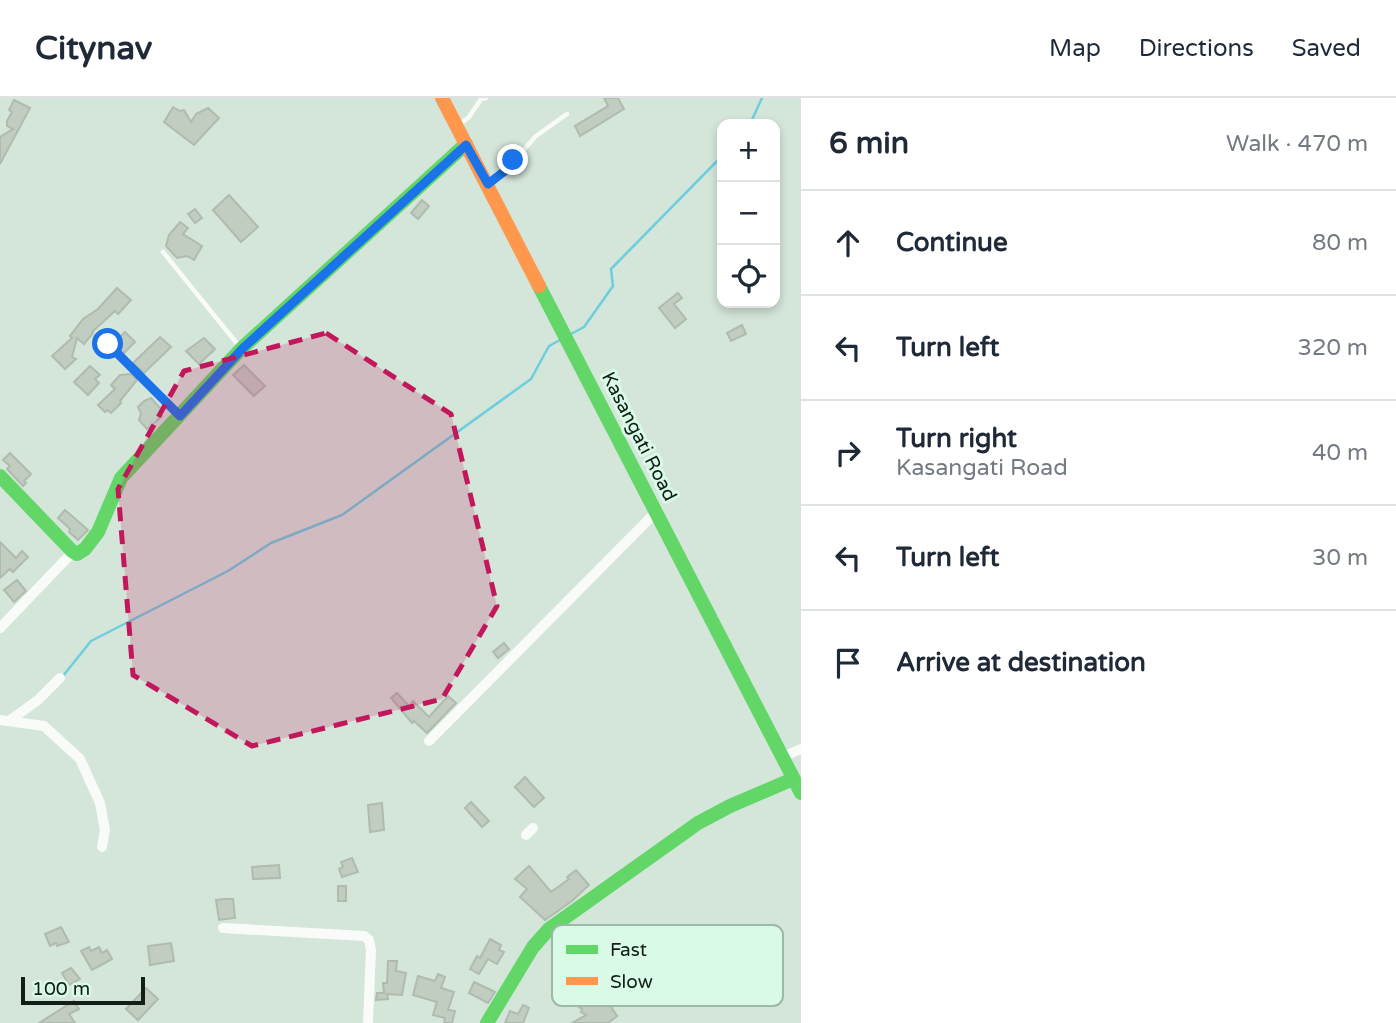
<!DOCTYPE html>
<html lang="en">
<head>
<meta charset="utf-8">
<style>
	:root { --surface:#fff; --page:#f6f6f7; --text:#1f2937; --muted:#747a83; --line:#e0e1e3 }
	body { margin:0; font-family:"Varela Round",sans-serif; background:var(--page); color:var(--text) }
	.controls { position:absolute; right:21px; top:21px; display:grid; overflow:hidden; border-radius:14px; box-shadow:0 4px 10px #0003 }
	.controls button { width:63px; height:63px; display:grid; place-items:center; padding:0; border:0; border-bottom:2px solid var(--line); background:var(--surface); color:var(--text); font:35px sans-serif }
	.scale { position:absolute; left:21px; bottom:18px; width:124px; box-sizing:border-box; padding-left:7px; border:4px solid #121e17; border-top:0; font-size:19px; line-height:24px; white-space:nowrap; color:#121e17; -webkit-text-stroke:5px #d9fae6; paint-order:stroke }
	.stop { position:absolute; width:21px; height:21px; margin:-16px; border:5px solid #1a73e8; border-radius:50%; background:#fff }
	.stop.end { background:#1a73e8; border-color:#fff; box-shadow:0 2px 7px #0008 }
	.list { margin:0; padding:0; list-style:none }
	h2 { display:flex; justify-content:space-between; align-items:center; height:91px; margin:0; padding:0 28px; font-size:30px }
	h2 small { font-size:23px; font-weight:400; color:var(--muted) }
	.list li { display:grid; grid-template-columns:46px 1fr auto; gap:21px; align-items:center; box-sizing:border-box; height:105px; padding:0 28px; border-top:2px solid var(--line) }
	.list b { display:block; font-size:26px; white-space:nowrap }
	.list p { margin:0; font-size:23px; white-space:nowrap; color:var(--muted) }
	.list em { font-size:23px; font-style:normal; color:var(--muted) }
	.icon { flex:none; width:38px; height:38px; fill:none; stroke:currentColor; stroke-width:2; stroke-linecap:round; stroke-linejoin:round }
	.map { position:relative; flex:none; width:801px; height:925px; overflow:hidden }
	header { display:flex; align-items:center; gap:42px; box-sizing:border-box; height:98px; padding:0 35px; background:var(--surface); border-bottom:2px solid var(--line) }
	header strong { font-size:33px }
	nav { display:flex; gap:38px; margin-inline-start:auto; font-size:24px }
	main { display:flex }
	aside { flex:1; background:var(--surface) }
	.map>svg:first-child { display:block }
</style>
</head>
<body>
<header>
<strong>Citynav</strong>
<nav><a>Map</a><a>Directions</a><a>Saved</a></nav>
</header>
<main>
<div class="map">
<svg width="801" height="925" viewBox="0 0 801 925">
	<rect width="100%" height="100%" fill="#d4e5da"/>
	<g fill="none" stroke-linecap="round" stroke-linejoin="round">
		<g stroke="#6ecedd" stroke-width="2.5">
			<polyline points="750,26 762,0"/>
			<polyline points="569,237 584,229 613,188 611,171 722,58"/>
			<polyline points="63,578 91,543 228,473 271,445 342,417 531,281 549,248 560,242"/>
		</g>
	</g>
	<g fill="#c2cdc2" stroke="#b0bbb0" stroke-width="2">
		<polygon points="604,0 618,0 624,11 580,38 575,28 608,8"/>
		<polygon points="14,2 30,10 0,66 0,39 13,31 7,28 7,23 12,14 9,12"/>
		<polygon points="173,9 180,13 184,12 191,24 196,16 208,10 219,20 194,47 164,24"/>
		<polygon points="229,97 258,129 241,144 213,112"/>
		<polygon points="422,102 429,108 418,121 411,115"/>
		<polygon points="195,111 202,120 195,125 188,116"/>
		<polygon points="180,124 188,130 183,136 202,148 194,162 187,158 177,160 166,148 169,137"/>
		<polygon points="117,190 131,202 118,216 115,213 92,234 93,235 84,246 77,240 72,259 76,261 65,271 52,258 72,240 70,238 83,221 98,211"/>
		<polygon points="678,195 682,200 674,206 686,221 675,230 659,210"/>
		<polygon points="742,227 746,236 731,243 727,235"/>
		<polygon points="125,234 135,244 124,255 114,245"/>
		<polygon points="160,239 171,249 144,275 133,265"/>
		<polygon points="204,240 215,251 199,266 186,253"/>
		<polygon points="244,267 265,288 254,298 233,277"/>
		<polygon points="90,268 100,277 95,281 99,285 88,297 74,284"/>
		<polygon points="132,276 137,282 120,303 121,305 111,315 107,312 105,314 98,307 115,291 111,287 120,277"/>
		<polygon points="151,300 162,312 159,315 162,318 147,331 139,322 141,315 138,309 144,303"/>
		<polygon points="10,355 31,376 24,383 26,385 23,388 7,371 10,368 3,362"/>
		<polygon points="65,412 88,432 78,442 69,434 70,431 58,420"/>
		<polygon points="0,444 16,460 22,453 28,459 13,474 10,471 0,480"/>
		<polygon points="17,482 26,493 14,504 4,492"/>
		<polygon points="504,545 509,551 498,560 493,554"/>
		<polygon points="397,595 409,608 413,603 429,619 448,598 456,605 427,635 414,623 412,625 391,600"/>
		<polygon points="525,679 544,700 534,709 515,689"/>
		<polygon points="471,704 489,723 482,729 465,710"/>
		<polygon points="382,705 384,732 370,734 368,707"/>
		<polygon points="352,760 358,774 342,779 339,771 343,769 341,764"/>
		<polygon points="279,767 280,780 253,781 252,769"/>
		<polygon points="529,768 551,794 569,781 567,779 576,772 589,787 572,803 545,822 520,799 527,791 515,781"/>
		<rect x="338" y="788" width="8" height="15"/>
		<polygon points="225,801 233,801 235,820 219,822 216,802"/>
		<polygon points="61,829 69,844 57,848 56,845 50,848 45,836"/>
		<polygon points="490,841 501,847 499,852 504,854 497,866 488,861 479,876 470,871 477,858 480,860"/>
		<polygon points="171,845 174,863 150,867 148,848"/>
		<polygon points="89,849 91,853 99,849 102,855 107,852 112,861 92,872 81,853"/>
		<polygon points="388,863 397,863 396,873 406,875 402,897 387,896 388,901 376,902 377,895 384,895 383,885 387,885"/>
		<polygon points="71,870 80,881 69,887 62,875"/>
		<polygon points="438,876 445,879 441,890 454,894 448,912 455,913 452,925 444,925 445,920 433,917 437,904 413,897 418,878 435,883"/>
		<polygon points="581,882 593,889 583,907 603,896 617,918 608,925 572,925 586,917 581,914 582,911 569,903"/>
		<polygon points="474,884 495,894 488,905 469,895"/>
		<polygon points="146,890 158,901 138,922 126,911"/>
		<polygon points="74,903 79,911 69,916 75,925 39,925"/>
		<polygon points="523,907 529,910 523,925 505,925 510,913 518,916"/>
	</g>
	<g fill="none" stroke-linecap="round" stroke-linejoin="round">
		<g stroke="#f9fbf9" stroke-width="4.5">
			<polyline points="458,28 469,19 481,1 486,0"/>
			<polyline points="488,86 506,72 536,38 567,16"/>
			<polyline points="163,154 239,248"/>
			<polyline points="108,246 177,315"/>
		</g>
		<g stroke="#f9fbf9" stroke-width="10">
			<polyline points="0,530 69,458 72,453"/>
			<polyline points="0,622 44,628 80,661 100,705 105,732 102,749"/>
			<polyline points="9,623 38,602 60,580"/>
			<polyline points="429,643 657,413"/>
			<polyline points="784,658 801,651"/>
			<polyline points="526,737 533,730"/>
			<polyline points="223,830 364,838 369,842 371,852 368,925"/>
		</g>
		<g stroke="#63d668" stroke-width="14">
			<polyline points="539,188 801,695"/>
			<polyline points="0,378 72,453 77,456 85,451 98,434 121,380 241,251 466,46"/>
			<polyline points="487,925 533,849 549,831 698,725 730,708 793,681"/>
		</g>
		<polyline stroke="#ff974d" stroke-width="14" points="442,0 539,188"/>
	</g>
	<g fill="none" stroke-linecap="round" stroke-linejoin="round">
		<polyline stroke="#1a73e8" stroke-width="9" points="108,246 180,318 242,251 466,47 488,86 506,72 513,62"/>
	</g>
	<path fill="#c2185b" fill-opacity="0.2" stroke="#c2185b" stroke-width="5" stroke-dasharray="14 9" stroke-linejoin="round" d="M326,235L451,316L497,508L442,601L252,648L133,577L118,391L184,273Z"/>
	<g text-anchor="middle" stroke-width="6" stroke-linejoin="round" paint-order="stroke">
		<g font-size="19" fill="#121e17" stroke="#d9fae6">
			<text transform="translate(640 338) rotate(63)" y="7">Kasangati Road</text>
		</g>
	</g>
	<rect x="552" y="827" width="231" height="81" rx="10" fill="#d9fae6" stroke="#9db8a8" stroke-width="2"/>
	<rect x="566" y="847" width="32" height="9" fill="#63d668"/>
	<rect x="566" y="879" width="32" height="8" fill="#ff974d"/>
	<g font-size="19" fill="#121e17">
		<text x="610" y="858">Fast</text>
		<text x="610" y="890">Slow</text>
	</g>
</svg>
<div class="controls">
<button>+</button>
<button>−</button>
<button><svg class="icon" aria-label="locate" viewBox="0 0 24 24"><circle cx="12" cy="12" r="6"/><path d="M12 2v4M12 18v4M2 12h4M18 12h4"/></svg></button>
</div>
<div class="scale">100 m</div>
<div class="stop" style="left:108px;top:246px"></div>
<div class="stop end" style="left:513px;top:62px"></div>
</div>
<aside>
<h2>6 min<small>Walk · 470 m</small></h2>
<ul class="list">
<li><svg class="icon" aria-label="ahead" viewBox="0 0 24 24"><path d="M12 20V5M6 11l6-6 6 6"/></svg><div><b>Continue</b></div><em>80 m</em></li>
<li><svg class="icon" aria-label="left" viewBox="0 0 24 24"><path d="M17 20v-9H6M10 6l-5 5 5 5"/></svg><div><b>Turn left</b></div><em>320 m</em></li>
<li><svg class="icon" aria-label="right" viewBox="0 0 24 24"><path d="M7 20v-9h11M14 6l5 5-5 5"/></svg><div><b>Turn right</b><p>Kasangati Road</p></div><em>40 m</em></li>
<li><svg class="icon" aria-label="left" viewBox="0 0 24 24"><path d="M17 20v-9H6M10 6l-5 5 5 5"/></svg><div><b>Turn left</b></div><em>30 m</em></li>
<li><svg class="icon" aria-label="arrive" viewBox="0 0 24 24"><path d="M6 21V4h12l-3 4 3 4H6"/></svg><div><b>Arrive at destination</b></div></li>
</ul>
</aside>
</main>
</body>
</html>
